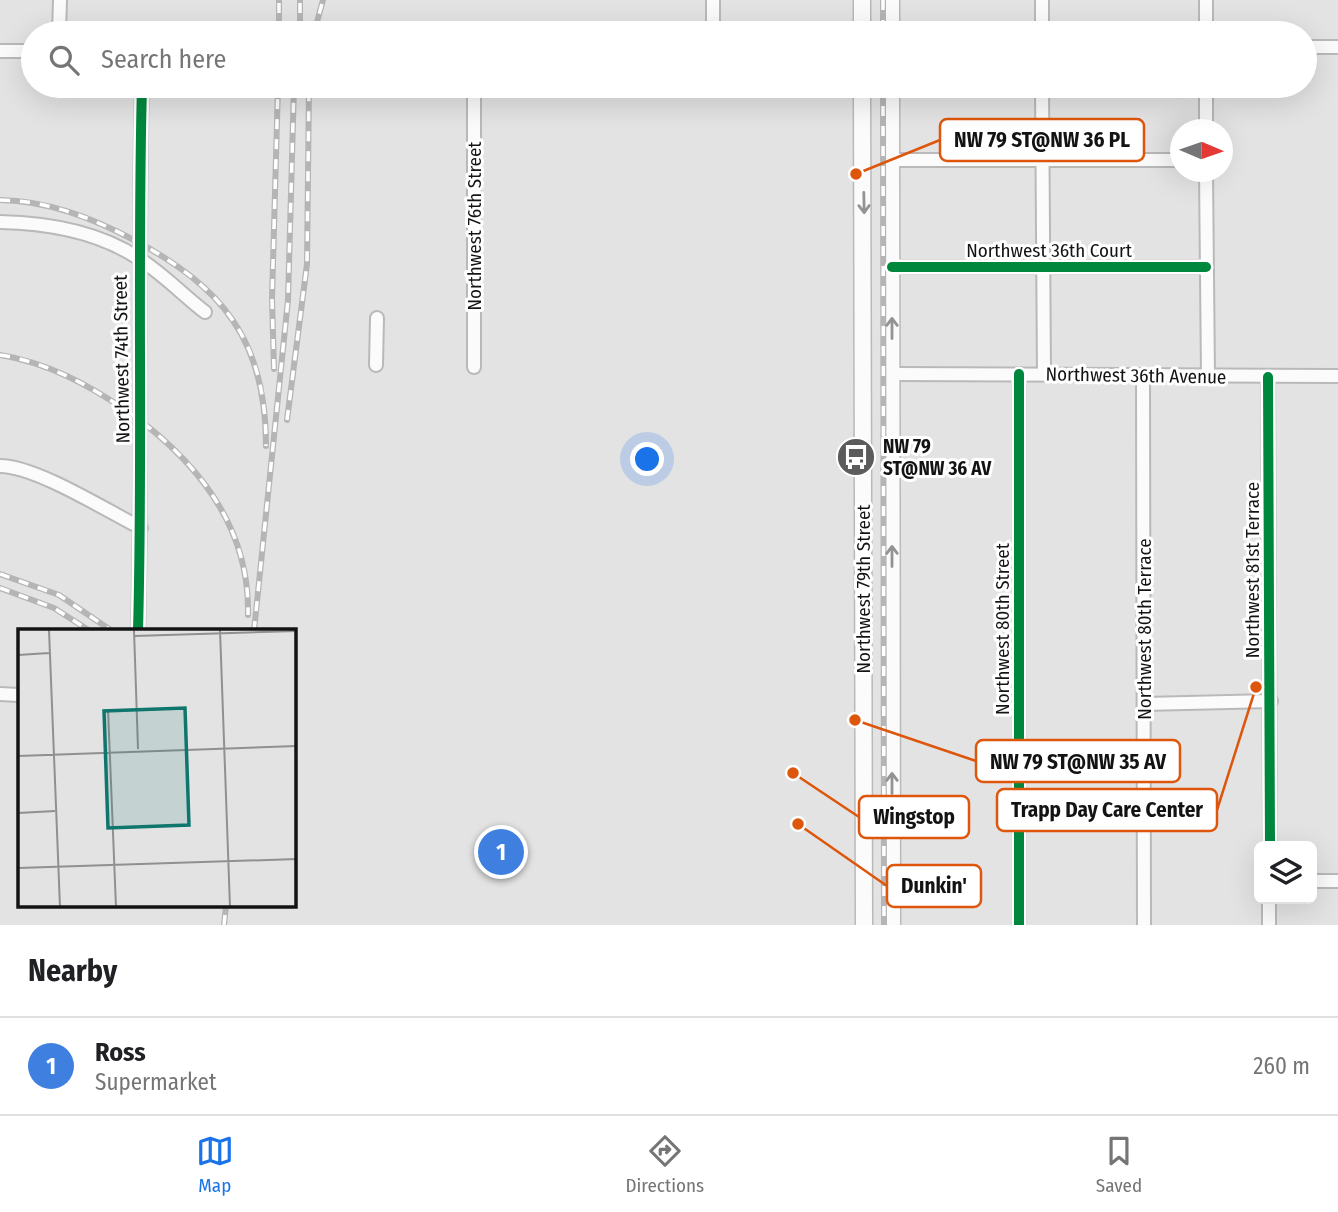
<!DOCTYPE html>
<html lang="en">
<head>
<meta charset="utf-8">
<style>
	:root { --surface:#fff; --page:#f6f6f6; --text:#202124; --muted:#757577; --line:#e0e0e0; --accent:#1a73e8 }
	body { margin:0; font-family:"Fira Sans Condensed",sans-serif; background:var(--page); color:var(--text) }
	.controls { position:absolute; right:21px; bottom:21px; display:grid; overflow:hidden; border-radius:10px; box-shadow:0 7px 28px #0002 }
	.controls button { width:63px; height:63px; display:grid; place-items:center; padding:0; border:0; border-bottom:2px solid var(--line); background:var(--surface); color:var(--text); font:35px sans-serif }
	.compass { position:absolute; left:1170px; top:119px; width:63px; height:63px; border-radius:50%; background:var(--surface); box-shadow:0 7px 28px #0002; rotate:92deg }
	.you { position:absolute; left:648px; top:460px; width:24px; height:24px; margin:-18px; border:5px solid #fff; border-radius:50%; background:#1a73e8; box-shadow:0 0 0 10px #1a73e833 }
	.badge { display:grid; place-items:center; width:46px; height:46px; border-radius:50%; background:var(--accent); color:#fff; font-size:23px; font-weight:700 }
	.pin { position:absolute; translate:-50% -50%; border:4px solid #fff; box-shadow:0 2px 7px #0006 }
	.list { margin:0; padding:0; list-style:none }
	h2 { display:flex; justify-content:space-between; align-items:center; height:91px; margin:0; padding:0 28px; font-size:30px }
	h2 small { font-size:23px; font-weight:400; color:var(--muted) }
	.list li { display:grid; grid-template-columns:46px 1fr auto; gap:21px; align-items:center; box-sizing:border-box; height:98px; padding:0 28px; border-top:2px solid var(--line) }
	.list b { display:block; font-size:26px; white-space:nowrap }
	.list p { margin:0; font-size:23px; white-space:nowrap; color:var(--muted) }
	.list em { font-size:23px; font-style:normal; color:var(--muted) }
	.icon { flex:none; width:38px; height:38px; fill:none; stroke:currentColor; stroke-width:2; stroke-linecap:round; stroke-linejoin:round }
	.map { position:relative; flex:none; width:1338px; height:925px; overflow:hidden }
	.search { position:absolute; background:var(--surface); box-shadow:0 7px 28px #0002; left:21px; right:21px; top:21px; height:77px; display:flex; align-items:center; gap:18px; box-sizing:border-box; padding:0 24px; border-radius:38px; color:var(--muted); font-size:26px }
	.sheet { height:189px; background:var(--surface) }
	nav { display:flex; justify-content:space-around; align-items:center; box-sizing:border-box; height:98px; border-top:2px solid var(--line); background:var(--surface); font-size:19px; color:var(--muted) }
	nav a { display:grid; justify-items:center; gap:4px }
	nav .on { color:var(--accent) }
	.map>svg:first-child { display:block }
</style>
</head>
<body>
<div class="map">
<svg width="1338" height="925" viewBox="0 0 1338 925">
	<rect width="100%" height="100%" fill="#e4e3e4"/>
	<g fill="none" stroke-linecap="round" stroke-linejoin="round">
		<g stroke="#bab9ba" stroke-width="16">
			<g id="minor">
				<polyline points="713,0 713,33"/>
				<polyline points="1042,0 1042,33"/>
				<polyline points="1206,0 1206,33"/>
				<polyline points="59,33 60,0"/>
				<polyline points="1305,47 1338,47"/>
				<polyline points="0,51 33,51"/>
				<polyline points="474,86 474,367"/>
				<polyline points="1042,86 1044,374"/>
				<polyline points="1206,130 1206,86"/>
				<polyline points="891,160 1180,160"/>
				<polyline points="1206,172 1208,376"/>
				<path d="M0,222C48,223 97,231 138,258C162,273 183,295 205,312"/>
				<polyline points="892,267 1206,267"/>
				<polyline points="376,365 377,318"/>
				<polyline points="892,374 1338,376"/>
				<polyline points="1019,374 1019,925"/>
				<polyline points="1143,375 1144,925"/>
				<polyline points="1268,377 1270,846"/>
				<path d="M0,466C36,466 107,511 141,528"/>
				<path d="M138,631C143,449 137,268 142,86"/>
				<polyline points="0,694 19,695"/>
				<polyline points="1144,704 1271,701"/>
				<polyline points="1312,881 1338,881"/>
				<polyline points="1269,925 1269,899"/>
			</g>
		</g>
		<g stroke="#bab9ba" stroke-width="19">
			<g id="major">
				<polyline points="862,33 862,0"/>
				<polyline points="891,33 891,0"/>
				<polyline points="862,86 864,925"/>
				<polyline points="891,86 892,925"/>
			</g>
		</g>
		<use href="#minor" stroke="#fbfbfb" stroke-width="12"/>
		<use href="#major" stroke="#fbfbfb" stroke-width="16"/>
		<g stroke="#b5b5b5" stroke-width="6">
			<g id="rail">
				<polyline points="883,0 883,33"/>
				<polyline points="279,33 279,0"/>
				<polyline points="300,33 300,0"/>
				<polyline points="314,33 323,0"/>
				<polyline points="883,86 884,925"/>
				<path d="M0,200C48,201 90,217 132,239C223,287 266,340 266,446"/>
				<path d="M0,355C49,363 89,385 130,413C198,462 250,527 248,615"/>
				<polyline points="274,369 272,299 278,86"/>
				<polyline points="287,420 307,264 309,86"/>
				<polyline points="0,574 59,595 112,631"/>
				<polyline points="0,588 54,608 90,631"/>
				<polyline points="254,631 288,300 294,86"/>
				<polyline points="224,925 226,906"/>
			</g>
		</g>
		<use href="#rail" stroke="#fff" stroke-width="3.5" stroke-dasharray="10" stroke-linecap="butt"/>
		<g stroke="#fff" stroke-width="15">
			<g id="cycleway">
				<polyline points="892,267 1206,267"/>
				<polyline points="1019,374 1019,925"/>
				<polyline points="1268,377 1270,846"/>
				<path d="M138,631C143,449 137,268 142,86"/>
			</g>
		</g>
		<use href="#cycleway" stroke="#00873e" stroke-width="10"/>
	</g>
	<defs><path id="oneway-shaft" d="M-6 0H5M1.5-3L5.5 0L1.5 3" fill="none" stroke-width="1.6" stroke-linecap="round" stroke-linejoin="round" transform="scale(1.75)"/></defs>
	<g stroke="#939393">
		<use href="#oneway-shaft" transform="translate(864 203) rotate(89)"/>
		<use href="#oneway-shaft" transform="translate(892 328) rotate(-90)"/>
		<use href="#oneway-shaft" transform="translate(892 556) rotate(-90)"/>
		<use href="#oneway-shaft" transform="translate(892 783) rotate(-90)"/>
	</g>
	<defs>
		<g id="bus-disc" transform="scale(2.0125)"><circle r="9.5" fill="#5d5c5d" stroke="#fff"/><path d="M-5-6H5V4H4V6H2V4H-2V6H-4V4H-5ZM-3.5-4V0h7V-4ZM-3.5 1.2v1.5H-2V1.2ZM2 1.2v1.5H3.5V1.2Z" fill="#fff"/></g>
	</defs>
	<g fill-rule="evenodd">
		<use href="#bus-disc" x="856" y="457"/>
	</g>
	<g text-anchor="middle" stroke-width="6" stroke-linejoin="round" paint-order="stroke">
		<g font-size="19" fill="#141314" stroke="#fff">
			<text transform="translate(474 226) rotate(-90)" y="7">Northwest 76th Street</text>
			<text x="1049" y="257">Northwest 36th Court</text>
			<text transform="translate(121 359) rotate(-91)" y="7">Northwest 74th Street</text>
			<text transform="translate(1136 375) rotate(1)" y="7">Northwest 36th Avenue</text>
			<text transform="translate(1252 570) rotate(-90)" y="7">Northwest 81st Terrace</text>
			<text transform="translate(863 589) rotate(-90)" y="7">Northwest 79th Street</text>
			<text transform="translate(1002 629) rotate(-90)" y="7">Northwest 80th Street</text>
			<text transform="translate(1144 629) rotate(-90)" y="7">Northwest 80th Terrace</text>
		</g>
		<g font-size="19" font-weight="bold" fill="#141314" stroke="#fff" text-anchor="start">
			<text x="883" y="453">NW 79<tspan x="883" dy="22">ST@NW 36 AV</tspan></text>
		</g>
	</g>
	<g transform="translate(18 629)">
		<rect width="278" height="278" fill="#e4e3e4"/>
		<path fill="none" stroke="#919091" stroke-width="2" d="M31,1L42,278M116,1L120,120M202,1L212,278M116,7L279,2M0,26L31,24M90,80L98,278M0,127L279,117M0,184L37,182M0,239L279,230"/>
		<path fill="#0f766e" fill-opacity="0.15" stroke="#0f766e" stroke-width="3.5" d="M167,79L171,196L90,199L86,82Z"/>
		<rect width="278" height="278" fill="none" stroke="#141314" stroke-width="3.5"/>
	</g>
	<path fill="none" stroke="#dd560c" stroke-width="2.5" d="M856 174L940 140M855 720L976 761M1256 687L1217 810M793 773L859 817M798 824L887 886"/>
	<g fill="#dd560c" stroke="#fff" stroke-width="2.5">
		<circle cx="856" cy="174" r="7"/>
		<circle cx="855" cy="720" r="7"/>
		<circle cx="1256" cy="687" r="7"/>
		<circle cx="793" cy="773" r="7"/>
		<circle cx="798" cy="824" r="7"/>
	</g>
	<g fill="#fff" stroke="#dd560c" stroke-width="2.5">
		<rect x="940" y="119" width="204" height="42" rx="7"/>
		<rect x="976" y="740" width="204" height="42" rx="7"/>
		<rect x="997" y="789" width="220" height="42" rx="7"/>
		<rect x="859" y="796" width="110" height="42" rx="7"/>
		<rect x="887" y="865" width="94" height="42" rx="7"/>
	</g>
	<g font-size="21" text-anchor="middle" font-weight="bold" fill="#141314">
		<text x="1042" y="147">NW 79 ST@NW 36 PL</text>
		<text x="1078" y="769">NW 79 ST@NW 35 AV</text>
		<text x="1107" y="817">Trapp Day Care Center</text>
		<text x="914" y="824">Wingstop</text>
		<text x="934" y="893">Dunkin'</text>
	</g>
</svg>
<div class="controls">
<button><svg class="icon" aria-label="layers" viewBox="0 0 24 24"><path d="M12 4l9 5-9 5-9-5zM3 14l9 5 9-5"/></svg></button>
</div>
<svg class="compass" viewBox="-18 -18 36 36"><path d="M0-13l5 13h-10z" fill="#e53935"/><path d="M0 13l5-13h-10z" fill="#757577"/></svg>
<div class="you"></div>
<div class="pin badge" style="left:501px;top:852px;background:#3f7fe0">1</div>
<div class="search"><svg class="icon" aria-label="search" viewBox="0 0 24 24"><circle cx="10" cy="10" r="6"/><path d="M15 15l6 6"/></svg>Search here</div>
</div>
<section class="sheet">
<h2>Nearby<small></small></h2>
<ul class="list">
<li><span class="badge" style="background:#3f7fe0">1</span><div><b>Ross</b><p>Supermarket</p></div><em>260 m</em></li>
</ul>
</section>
<nav>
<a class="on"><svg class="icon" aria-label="map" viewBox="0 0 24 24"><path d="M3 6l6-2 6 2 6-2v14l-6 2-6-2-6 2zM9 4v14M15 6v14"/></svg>Map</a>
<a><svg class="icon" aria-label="directions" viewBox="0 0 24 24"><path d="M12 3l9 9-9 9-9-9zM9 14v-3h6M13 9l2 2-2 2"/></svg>Directions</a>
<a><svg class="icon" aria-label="saved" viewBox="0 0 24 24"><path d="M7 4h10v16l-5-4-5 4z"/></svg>Saved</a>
</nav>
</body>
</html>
